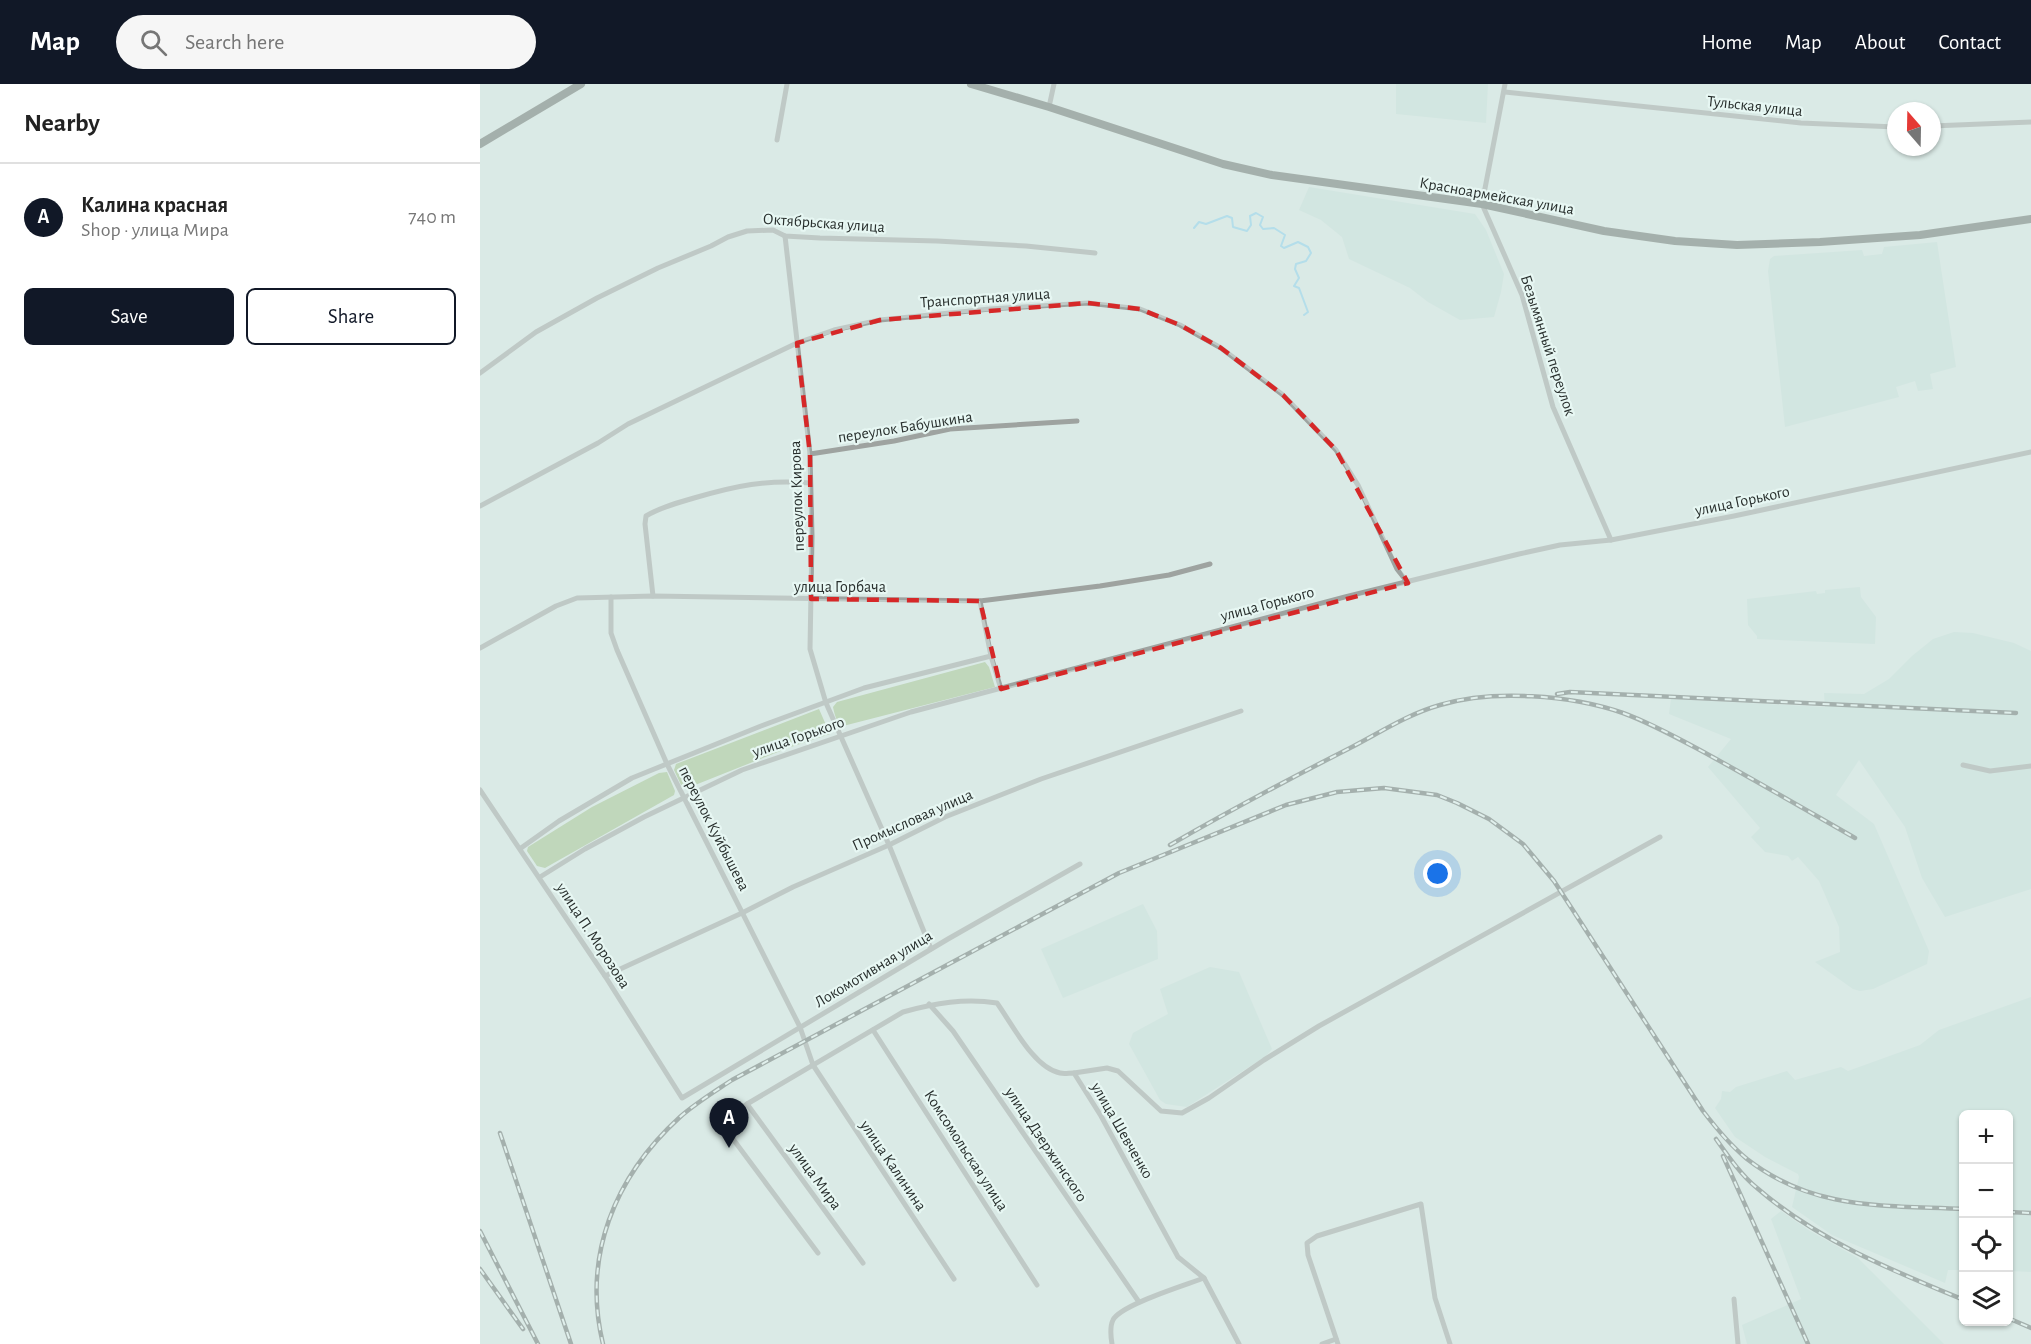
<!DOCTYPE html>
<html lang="en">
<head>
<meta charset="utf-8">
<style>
	:root { --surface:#fff; --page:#f6f6f6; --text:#222; --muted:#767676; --line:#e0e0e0; --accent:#111827 }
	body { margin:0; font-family:"Alegreya Sans",sans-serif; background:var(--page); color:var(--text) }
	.controls { position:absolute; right:18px; bottom:18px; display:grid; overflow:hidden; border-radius:9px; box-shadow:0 2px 4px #0004 }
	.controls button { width:54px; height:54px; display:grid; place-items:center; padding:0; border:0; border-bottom:2px solid var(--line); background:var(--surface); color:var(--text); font:30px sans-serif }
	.compass { position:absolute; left:1407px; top:18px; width:54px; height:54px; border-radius:50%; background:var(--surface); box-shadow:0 2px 4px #0004; rotate:340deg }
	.you { position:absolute; left:958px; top:790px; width:21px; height:21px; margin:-15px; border:4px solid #fff; border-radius:50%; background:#1a73e8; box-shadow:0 0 0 9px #1a73e833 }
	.badge { display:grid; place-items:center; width:39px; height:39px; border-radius:50%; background:var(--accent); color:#fff; font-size:20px; font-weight:700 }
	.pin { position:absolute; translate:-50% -50px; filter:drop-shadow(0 2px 3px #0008) }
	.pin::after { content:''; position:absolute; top:32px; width:21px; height:18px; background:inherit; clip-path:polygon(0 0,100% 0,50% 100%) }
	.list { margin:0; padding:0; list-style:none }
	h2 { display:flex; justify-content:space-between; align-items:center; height:78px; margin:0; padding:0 24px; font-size:26px }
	h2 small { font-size:20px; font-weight:400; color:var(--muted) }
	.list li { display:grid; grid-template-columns:39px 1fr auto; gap:18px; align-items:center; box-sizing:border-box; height:108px; padding:0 24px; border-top:2px solid var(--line) }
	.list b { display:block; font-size:22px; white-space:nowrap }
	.list p { margin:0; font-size:20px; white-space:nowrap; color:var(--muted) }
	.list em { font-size:20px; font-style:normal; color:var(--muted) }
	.actions { display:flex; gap:12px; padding:18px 24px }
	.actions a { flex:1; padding:14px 0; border:2px solid var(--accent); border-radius:9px; text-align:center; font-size:21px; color:var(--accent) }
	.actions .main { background:var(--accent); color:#fff }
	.icon { flex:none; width:33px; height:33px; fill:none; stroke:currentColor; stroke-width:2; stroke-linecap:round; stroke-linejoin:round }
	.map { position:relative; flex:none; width:1551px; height:1260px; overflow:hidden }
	header { display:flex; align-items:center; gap:36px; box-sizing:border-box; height:84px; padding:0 30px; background:var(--accent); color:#fff }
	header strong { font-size:28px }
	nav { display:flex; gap:33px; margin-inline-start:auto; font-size:21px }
	.search { width:420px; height:54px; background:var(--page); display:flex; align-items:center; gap:15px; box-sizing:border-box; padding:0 21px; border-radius:33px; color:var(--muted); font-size:22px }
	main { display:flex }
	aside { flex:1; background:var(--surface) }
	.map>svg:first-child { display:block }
</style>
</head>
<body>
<header>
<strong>Map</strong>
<div class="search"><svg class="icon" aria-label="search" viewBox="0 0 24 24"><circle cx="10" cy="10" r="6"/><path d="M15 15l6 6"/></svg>Search here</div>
<nav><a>Home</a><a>Map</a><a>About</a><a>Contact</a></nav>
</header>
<main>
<aside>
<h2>Nearby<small></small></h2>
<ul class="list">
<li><span class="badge">A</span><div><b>Калина красная</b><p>Shop · улица Мира</p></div><em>740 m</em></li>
</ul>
<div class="actions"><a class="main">Save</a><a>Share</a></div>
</aside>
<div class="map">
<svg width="1551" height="1260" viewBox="0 0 1551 1260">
	<rect width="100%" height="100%" fill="#daeae6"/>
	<g fill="#c8e2dc">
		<polygon points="916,0 1008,0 1006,39 916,30"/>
		<polygon points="829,103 995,130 1006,146 1024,190 1021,208 1014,233 980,236 948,218 930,204 869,175 862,153 841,136 819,126"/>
		<polygon points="1457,158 1476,283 1450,290 1453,305 1438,307 1435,297 1416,303 1419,313 1305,343 1288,187 1290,175 1294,172 1382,166 1384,172 1402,170 1404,163"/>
		<polygon points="1380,503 1381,513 1396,533 1395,560 1277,555 1277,552 1268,541 1267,515 1336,507 1337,510 1345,509 1345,506"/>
		<polygon points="1474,548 1493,549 1534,559 1551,567 1551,805 1465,833 1442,794 1425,743 1379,676 1356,711 1394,740 1449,867 1447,880 1393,905 1380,907 1373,905 1335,878 1360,868 1359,843 1339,797 1318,773 1312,777 1308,772 1285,768 1271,753 1280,744 1228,683 1251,655 1189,630 1191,615 1345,623 1344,609 1384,610 1409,595 1432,572 1453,555"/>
		<polygon points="663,820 677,847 678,875 583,914 561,865"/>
		<polygon points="730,883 759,888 792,965 786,972 707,1023 686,1020 680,1016 649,960 653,949 688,930 680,905"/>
		<polygon points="1551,913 1551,1188 1529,1187 1528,1030 1484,1030 1483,1186 1468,1186 1465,1199 1352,1151 1312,1123 1319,1093 1318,1090 1285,1073 1255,1053 1235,1024 1241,1015 1242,1007 1250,1008 1256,1003 1307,987 1315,996 1361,983 1368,987 1440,961 1459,946"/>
		<polygon points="1301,1127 1330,1147 1378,1174 1464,1260 1267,1260 1262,1241 1321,1215 1291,1135"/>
	</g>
	<g fill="#9fc087">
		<path d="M505,578L509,583L515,603L363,642C356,637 355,632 353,623L357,618Z"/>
		<polygon points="339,625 350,650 308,664 205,705 202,703 194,686 196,680"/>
		<polygon points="187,688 195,707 194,711 65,784 57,782 47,767 48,763 112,723 179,689"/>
	</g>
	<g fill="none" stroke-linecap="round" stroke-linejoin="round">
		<polyline stroke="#85d0f0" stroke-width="2" points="714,144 719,138 726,140 747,132 752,134 753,143 767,147 771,141 770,132 776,129 783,133 780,141 783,145 794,144 805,151 801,162 804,164 818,158 828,163 831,169 826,177 816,180 815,185 819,194 814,202 819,204 828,228 824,231"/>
		<g stroke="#9ea3a0" stroke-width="5">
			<polyline points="1025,0 1002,120 1042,211 1073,323 1131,456"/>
			<polyline points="1025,8 1321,39 1416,43"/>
			<polyline points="569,23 574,0"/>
			<polyline points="1452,42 1551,38"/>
			<polyline points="297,56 307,0"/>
			<polyline points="305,152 330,370 332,452 330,565 346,619 409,761 451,865"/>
			<polyline points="0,289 56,248 117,214 178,184 231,162 248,153 267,147 293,146 305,152 340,154 457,157 546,162 615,169"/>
			<polyline points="330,370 414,357 470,345 597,337"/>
			<polyline points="0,422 118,359 148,340 317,259 354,246 400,236 510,225 608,219 660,225 700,241 741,264 803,311 856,366 878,401 917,485 928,499"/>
			<path d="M173,512L165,440L166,432C181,423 197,419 214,414C255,402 287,395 330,399"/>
			<polyline points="131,513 131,549 137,566 187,680 320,943 333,981 474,1195"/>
			<polyline points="500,517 511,572 521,605"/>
			<polyline points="0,564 76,522 97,514 173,512 500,517 620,502 689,491 730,480"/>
			<polyline points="1483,681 1510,687 1551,682"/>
			<polyline points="0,706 125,892 202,1014 468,855 600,780"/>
			<polyline points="41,764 79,737 152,694 281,642 384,604 511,572"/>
			<polyline points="60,793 105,765 164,733 262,686 431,628 865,513 1039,470 1080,461 1131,456 1254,432 1551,368"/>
			<polyline points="125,892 262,829 313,803 409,761 465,733 561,695 761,627"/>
			<polyline points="449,920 473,947 659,1218"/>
			<polyline points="393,946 557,1201"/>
			<polyline points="594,989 627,984 638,987 681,1027 702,1029 729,1014 784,976 839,942 1180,753"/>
			<polyline points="267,1020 383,1179"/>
			<path d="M338,1169L241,1039L267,1020L423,928C455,919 485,914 517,919C532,940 554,984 580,989C584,990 589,989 594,989L621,1032L698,1173L724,1194"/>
			<polyline points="1254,1215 1258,1260"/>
			<path d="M632,1260C631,1254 630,1242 633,1236C640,1221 706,1201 724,1194L759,1260"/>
			<polyline points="842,1260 856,1255"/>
			<polyline points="858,1260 828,1171 827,1159 837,1152 941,1120 955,1214 970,1260"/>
		</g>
		<g stroke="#636c66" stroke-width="8">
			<polyline points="491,0 569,23 743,80 792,91 1002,120 1124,147 1195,157 1257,161 1340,158 1440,151 1551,135"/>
			<polyline points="0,60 101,0"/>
		</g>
		<g stroke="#626c69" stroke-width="4.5">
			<g id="rail">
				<polyline points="1077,610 1090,608 1536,629"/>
				<path d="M690,761C749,727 809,695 870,664C899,649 928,630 960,621C1013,605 1091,611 1143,629C1173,640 1201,656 1229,671C1278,698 1326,726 1375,754"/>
				<polyline points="20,1049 91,1260"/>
				<path d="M1236,1055C1248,1072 1261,1091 1277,1104C1337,1156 1411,1186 1484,1216"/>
				<polyline points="1243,1072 1328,1260"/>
				<polyline points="1528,1128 1551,1129"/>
				<polyline points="0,1147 58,1260"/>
				<polyline points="0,1185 43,1245"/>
				<polyline points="1528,1234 1551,1244"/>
				<path d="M123,1260C102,1173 134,1093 200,1033C216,1019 234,1008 252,996L639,789L806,721L857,708L904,704L957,711L977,719L1009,735L1043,760L1074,797L1223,1027C1236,1044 1250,1061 1267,1075C1334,1127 1403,1121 1484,1125"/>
			</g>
		</g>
		<use href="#rail" stroke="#e7f7f3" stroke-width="2" stroke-dasharray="7" stroke-linecap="butt"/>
	</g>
	<path d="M0 0H1551V1260H0ZM608,219L660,225L700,241L741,264L803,311L856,366L928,499L521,605L500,517L331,515L330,370L317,259L400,236Z" fill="#daeae6" fill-opacity=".55" fill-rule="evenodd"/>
	<path fill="none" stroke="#d62828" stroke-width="4.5" stroke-dasharray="12 8" stroke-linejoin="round" d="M608,219L660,225L700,241L741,264L803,311L856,366L928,499L521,605L500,517L331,515L330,370L317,259L400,236Z"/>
	<g text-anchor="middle" stroke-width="4.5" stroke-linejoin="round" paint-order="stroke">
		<g font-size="16" fill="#282f2d" stroke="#e7f7f3">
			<text transform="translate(1275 21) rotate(6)" y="6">Тульская улица</text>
			<text transform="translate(1017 111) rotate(10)" y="6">Красноармейская улица</text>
			<text transform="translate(344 138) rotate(4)" y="6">Октябрьская улица</text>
			<text transform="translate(505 213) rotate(-4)" y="6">Транспортная улица</text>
			<text transform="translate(1069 261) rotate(72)" y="6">Безымянный переулок</text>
			<text transform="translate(425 342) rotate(-9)" y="6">переулок Бабушкина</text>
			<text transform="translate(316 412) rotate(-92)" y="6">переулок Кирова</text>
			<text transform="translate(1262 416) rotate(-12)" y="6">улица Горького</text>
			<text x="360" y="508">улица Горбача</text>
			<text transform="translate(787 519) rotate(-15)" y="6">улица Горького</text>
			<text transform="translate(318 652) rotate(-19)" y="6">улица Горького</text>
			<text transform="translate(432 735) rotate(-24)" y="6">Промысловая улица</text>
			<text transform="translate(235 744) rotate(63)" y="6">переулок Куйбышева</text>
			<text transform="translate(114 851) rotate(57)" y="6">улица П. Морозова</text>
			<text transform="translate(393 884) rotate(-31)" y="6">Локомотивная улица</text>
			<text transform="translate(643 1046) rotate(60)" y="6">улица Шевченко</text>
			<text transform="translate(567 1060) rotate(56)" y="6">улица Дзержинского</text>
			<text transform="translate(487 1066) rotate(57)" y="6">Комсомольская улица</text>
			<text transform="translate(414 1081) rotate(56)" y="6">улица Калинина</text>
			<text transform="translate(336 1092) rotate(54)" y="6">улица Мира</text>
		</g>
	</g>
</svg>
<div class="controls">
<button>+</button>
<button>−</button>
<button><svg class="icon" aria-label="locate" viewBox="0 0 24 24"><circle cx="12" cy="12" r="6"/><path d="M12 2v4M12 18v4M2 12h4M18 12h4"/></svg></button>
<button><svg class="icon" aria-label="layers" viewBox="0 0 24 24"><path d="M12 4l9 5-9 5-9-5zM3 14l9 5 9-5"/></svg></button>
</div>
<svg class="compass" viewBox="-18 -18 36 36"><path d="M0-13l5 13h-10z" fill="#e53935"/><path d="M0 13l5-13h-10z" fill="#767676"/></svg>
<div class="you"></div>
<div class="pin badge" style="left:249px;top:1064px">A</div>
</div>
</main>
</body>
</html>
